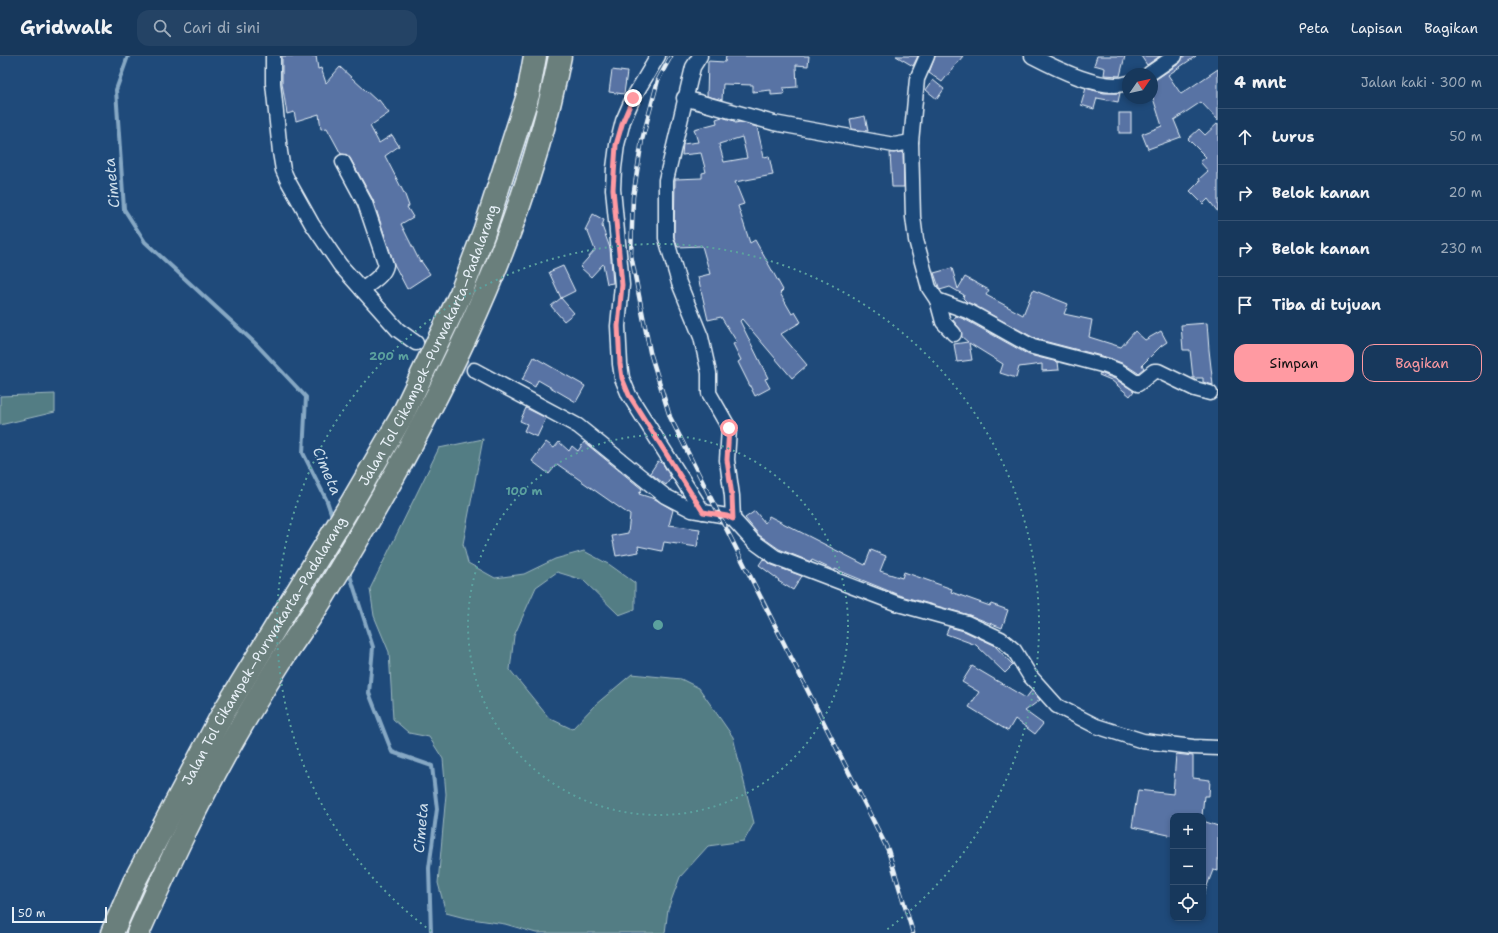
<!DOCTYPE html>
<html lang="id">
<head>
<meta charset="utf-8">
<style>
	:root { --surface:#17385c; --page:#244365; --text:#f1f3f6; --muted:#9eacbb; --line:#365272; --accent:#ff9aa2 }
	body { margin:0; font-family:"Shantell Sans",sans-serif; background:var(--page); color:var(--text) }
	.controls { position:absolute; right:12px; bottom:12px; display:grid; overflow:hidden; border-radius:8px; box-shadow:0 2px 6px #0003 }
	.controls button { width:36px; height:36px; display:grid; place-items:center; padding:0; border:0; border-bottom:1px solid var(--line); background:var(--surface); color:var(--text); font:20px sans-serif }
	.compass { position:absolute; left:1122px; top:12px; width:36px; height:36px; border-radius:50%; background:var(--surface); box-shadow:0 2px 6px #0003; rotate:56deg }
	.scale { position:absolute; left:12px; bottom:10px; width:95px; box-sizing:border-box; padding-left:4px; border:2px solid #e8f1f8; border-top:0; font-size:11px; line-height:14px; white-space:nowrap; color:#e8f1f8; -webkit-text-stroke:3px #1f4a7a; paint-order:stroke }
	.stop { position:absolute; width:12px; height:12px; margin:-9px; border:3px solid #ff9aa2; border-radius:50%; background:#fff }
	.stop.end { background:#ff9aa2; border-color:#fff; box-shadow:0 1px 4px #0008 }
	.list { margin:0; padding:0; list-style:none }
	h2 { display:flex; justify-content:space-between; align-items:center; height:52px; margin:0; padding:0 16px; font-size:17px }
	h2 small { font-size:13px; font-weight:400; color:var(--muted) }
	.list li { display:grid; grid-template-columns:26px 1fr auto; gap:12px; align-items:center; box-sizing:border-box; height:56px; padding:0 16px; border-top:1px solid var(--line) }
	.list b { display:block; font-size:15px; white-space:nowrap }
	.list em { font-size:13px; font-style:normal; color:var(--muted) }
	.actions { display:flex; gap:8px; padding:12px 16px }
	.actions a { flex:1; padding:9px 0; border:1px solid var(--accent); border-radius:12px; text-align:center; font-size:14px; color:var(--accent) }
	.actions .main { background:var(--accent); color:#111 }
	.icon { flex:none; width:22px; height:22px; fill:none; stroke:currentColor; stroke-width:2; stroke-linecap:round; stroke-linejoin:round }
	.map { position:relative; flex:none; width:1218px; height:877px; overflow:hidden }
	header { display:flex; align-items:center; gap:24px; box-sizing:border-box; height:56px; padding:0 20px; background:var(--surface); border-bottom:1px solid var(--line) }
	header strong { font-size:19px }
	nav { display:flex; gap:22px; margin-inline-start:auto; font-size:14px }
	.search { width:280px; height:36px; background:var(--page); display:flex; align-items:center; gap:10px; box-sizing:border-box; padding:0 14px; border-radius:12px; color:var(--muted); font-size:15px }
	main { display:flex }
	aside { flex:1; background:var(--surface) }
	.map>svg:first-child { display:block }
</style>
</head>
<body>
<header>
<strong>Gridwalk</strong>
<div class="search"><svg class="icon" aria-label="search" viewBox="0 0 24 24"><circle cx="10" cy="10" r="6"/><path d="M15 15l6 6"/></svg>Cari di sini</div>
<nav><a>Peta</a><a>Lapisan</a><a>Bagikan</a></nav>
</header>
<main>
<div class="map">
<svg width="1218" height="877" viewBox="0 0 1218 877">
	<rect width="100%" height="100%" fill="#1f4a7a"/>
	<filter id="ink" filterUnits="userSpaceOnUse"><feTurbulence type="fractalNoise" baseFrequency=".025" numOctaves="2"/><feDisplacementMap in="SourceGraphic" scale="8" xChannelSelector="R" yChannelSelector="G"/><feConvolveMatrix kernelMatrix="1 2 1 2 8 2 1 2 1" color-interpolation-filters="sRGB"/></filter>
	<g filter="url(#ink)">
		<g fill="#527d84" stroke="#9db7be">
			<polygon points="55,338 55,356 0,369 0,340"/>
			<polygon points="483,383 463,488 468,507 495,522 524,518 555,503 584,495 610,509 635,527 635,553 619,559 583,524 557,516 536,531 514,580 510,614 549,662 572,673 595,649 632,618 681,623 699,632 733,681 754,767 744,785 708,790 680,821 668,853 665,877 536,877 505,868 465,862 446,857 438,827 446,738 443,703 429,681 409,677 393,663 389,596 374,560 370,533 439,392"/>
		</g>
		<g fill="none" stroke-linecap="round" stroke-linejoin="round">
			<g stroke="#86a8c4" stroke-width="4">
				<polyline points="128,0 116,34 124,153 145,186 256,288 306,341 303,397 327,445 333,463"/>
				<polyline points="348,513 373,591 369,637 392,696 432,710 437,753 429,812 431,877"/>
			</g>
		</g>
		<g fill="#5973a4" stroke="#e8f1f8" fill-rule="evenodd">
			<polygon points="282,0 316,0 318,13 321,12 326,27 340,11 377,45 379,44 389,57 370,70 379,87 392,79 399,90 385,100 405,139 409,150 407,151 413,161 401,168 420,206 421,205 430,218 407,233 394,208 373,144 350,102 347,99 341,98 327,72 321,73 319,58 296,65 294,56 287,58 282,27"/>
			<polygon points="726,0 809,0 808,10 796,9 797,31 783,32 784,38 771,39 771,34 753,36 753,29 723,28 722,44 707,40 708,5 725,6"/>
			<polygon points="896,0 918,0 913,10"/>
			<polygon points="935,0 963,0 942,26 929,17"/>
			<polygon points="1097,0 1125,0 1120,20 1104,19 1105,12 1094,9"/>
			<polygon points="1141,0 1160,0 1147,9"/>
			<polygon points="1183,0 1196,0 1168,19 1181,38 1218,13 1218,64 1201,46 1174,64 1181,81 1148,93 1142,78 1162,70 1152,39 1152,26 1180,7"/>
			<polygon points="612,14 627,16 624,38 609,36"/>
			<polygon points="933,24 944,33 937,43 926,34"/>
			<polygon points="1086,32 1104,37 1120,37 1118,46 1097,42 1094,53 1081,49"/>
			<rect x="1119" y="57" width="12" height="20"/>
			<polygon points="865,60 868,75 852,73 850,63"/>
			<path d="M722,61L734,65L735,67L740,66L757,71L764,101L769,100L773,119L735,126L744,148L738,150L750,187L755,184L783,234L780,237L792,258L795,256L801,266L781,278L807,309L792,322L742,263L740,265L768,322L765,323L770,332L755,340L738,306L741,304L733,288L737,286L721,261L708,264L698,221L710,218L702,190L678,191L674,181L675,123L702,122V117L706,116L701,97L682,99L683,88L698,86L694,73L717,67L716,63ZM742,81L747,102L724,106L719,88Z"/>
			<polygon points="1218,67 1218,156 1208,143 1203,148 1190,135 1200,125 1199,123 1208,115 1200,106 1206,101 1188,83 1199,73 1205,79"/>
			<polygon points="903,96 904,131 892,131 890,97"/>
			<polygon points="593,158 604,164 602,170 610,192 613,227 607,228 603,208 591,221 580,211 595,194 588,176 585,174"/>
			<polygon points="563,210 575,235 561,242 549,216"/>
			<polygon points="952,212 958,233 965,221 989,234 986,239 1023,259 1033,234 1068,248 1064,258 1092,264 1089,281 1121,291 1135,275 1145,284 1161,275 1167,286 1161,290 1142,309 1144,312 1138,317 1124,308 1109,302 1036,283 967,246 963,242 964,239 950,231 940,234 934,217"/>
			<polygon points="561,242 574,257 564,265 551,250"/>
			<polygon points="956,260 966,264 1029,299 1058,306 1059,314 1042,315 1042,308 1019,311 1016,322 1000,317 1003,308 969,287 972,304 957,306 954,288 968,286 962,281 960,273 953,264"/>
			<polygon points="1207,267 1209,294 1213,329 1203,326 1203,322 1193,322 1190,294 1183,294 1181,269"/>
			<polygon points="534,301 585,330 576,346 538,324 535,331 522,324"/>
			<polygon points="1100,317 1115,323 1134,335 1130,340 1111,324 1099,319"/>
			<polygon points="526,352 546,362 537,381 524,375 527,368 520,365"/>
			<polygon points="546,386 554,392 559,386 569,395 572,390 578,395 584,386 642,433 639,438 655,443 673,454 669,469 700,473 697,491 664,486 662,495 638,490 639,496 616,500 612,480 628,477 630,459 557,408 549,418 532,405"/>
			<polygon points="658,405 663,408 671,422 666,429 650,417"/>
			<polygon points="755,455 765,467 769,460 865,509 871,494 886,500 880,515 902,522 904,516 952,533 951,536 990,550 991,548 1008,554 1002,572 969,559 901,540 835,513 835,515 829,512 812,504 811,506 779,493 759,479 745,462"/>
			<polygon points="763,503 772,509 802,520 793,534 778,525 779,524 759,509"/>
			<polygon points="949,571 964,575 994,589 1013,609 1005,617 976,589 946,578"/>
			<polygon points="972,610 1026,642 1032,634 1040,644 1025,655 1043,668 1035,678 1015,663 1008,675 969,651 979,636 962,626"/>
			<polygon points="1176,698 1193,700 1193,722 1210,724 1209,740 1204,740 1202,760 1173,760 1173,780 1132,771 1138,734 1173,738"/>
			<polygon points="1203,765 1218,770 1218,815 1213,814 1204,838"/>
		</g>
		<g fill="none" stroke-linecap="round" stroke-linejoin="round">
			<polyline stroke="#3d638d" stroke-width="14" stroke-dasharray="14 7" stroke-linecap="butt" points="416,287 474,314"/>
			<g stroke="#e8f1f8" stroke-width="17">
				<g id="street">
					<polyline points="273,0 273,27 280,96 283,114 288,125 312,168 340,209 398,274 416,287"/>
					<polyline points="658,0 633,42 623,65 617,89 614,112 613,133 622,229 618,270 620,308 622,322 629,339 703,456"/>
					<polyline points="700,0 693,11 666,124 666,182 679,227 701,281 709,317 709,337 729,372 727,404 732,440 733,463"/>
					<polyline points="927,0 917,23 911,86 913,161 916,184 929,232 937,244 970,256 1033,291 1106,310 1119,315 1138,328 1154,315 1158,315 1195,333 1210,337"/>
					<path d="M1032,0C1055,12 1102,36 1128,27"/>
					<polyline points="1149,18 1175,0"/>
					<polyline points="684,42 774,67 894,89 911,86"/>
					<path d="M343,106L365,147L386,209C384,220 370,227 362,234"/>
					<polyline points="937,244 943,266 954,278"/>
					<polyline points="474,314 578,370 665,440 692,454 727,460 733,463 753,485 775,501 898,548 967,567 1001,583 1014,594 1030,620 1057,650 1096,670 1143,685 1193,691 1218,692"/>
				</g>
			</g>
			<g stroke="#e8f1f8" stroke-width="25">
				<g id="highway">
					<path id="s1" d="M112,877L134,826L222,659L352,446L402,360L461,237L484,176L528,39L535,0"/>
					<path d="M138,877C168,810 199,743 236,679C251,653 266,628 282,603C296,581 312,560 325,538C427,370 522,194 560,0"/>
				</g>
			</g>
			<use href="#street" stroke="#1f4a7a" stroke-width="14"/>
			<use href="#highway" stroke="#6b7f7c" stroke-width="22"/>
			<g stroke="#e8f1f8" stroke-width="4.5">
				<polyline id="rail" points="671,0 658,24 642,84 633,141 631,199 650,296 670,361 888,794 913,877"/>
			</g>
			<use href="#rail" stroke="#1f4a7a" stroke-width="3" stroke-dasharray="9" stroke-linecap="butt"/>
		</g>
	</g>
	<g fill="none" stroke-linecap="round" stroke-linejoin="round" filter="url(#ink)">
		<polyline stroke="#ff9aa2" stroke-width="5" points="633,42 623,65 616,89 613,133 622,229 618,270 620,308 622,322 629,339 703,456 727,460 733,463 732,440 727,404 729,372"/>
	</g>
	<g fill="none" stroke="#5ba19e" stroke-width="2" stroke-dasharray="2 4">
		<circle cx="658" cy="569" r="190"/>
		<path d="M431 875A381 381 0 1 1 885 875"/>
	</g>
	<g text-anchor="middle" stroke-width="3" stroke-linejoin="round" paint-order="stroke">
		<g font-size="14" fill="#e8f1f8" stroke="#1f4a7a">
			<text dy="5" stroke="none"><textPath href="#s1" startOffset="669">Jalan Tol Cikampek–Purwakarta–Padalarang</textPath></text>
			<text dy="5" stroke="none"><textPath href="#s1" startOffset="321">Jalan Tol Cikampek–Purwakarta–Padalarang</textPath></text>
		</g>
		<g font-size="15" font-style="italic" fill="#cfdfeb" stroke="#1f4a7a">
			<text transform="translate(112 127) rotate(-96)" y="5">Cimeta</text>
			<text transform="translate(327 415) rotate(67)" y="5">Cimeta</text>
			<text transform="translate(421 772) rotate(-85)" y="5">Cimeta</text>
		</g>
	</g>
	<circle cx="658" cy="569" r="6" fill="#5ba19e" stroke="#1f4a7a" stroke-width="2"/>
	<g font-size="12" text-anchor="middle" font-weight="bold" fill="#5ba19e" stroke="#1f4a7a" stroke-width="3" stroke-linejoin="round" paint-order="stroke">
		<text x="389" y="304">200 m</text>
		<text x="524" y="439">100 m</text>
	</g>
</svg>
<div class="controls">
<button>+</button>
<button>−</button>
<button><svg class="icon" aria-label="locate" viewBox="0 0 24 24"><circle cx="12" cy="12" r="6"/><path d="M12 2v4M12 18v4M2 12h4M18 12h4"/></svg></button>
</div>
<svg class="compass" viewBox="-18 -18 36 36"><path d="M0-13l5 13h-10z" fill="#e53935"/><path d="M0 13l5-13h-10z" fill="#9eacbb"/></svg>
<div class="scale">50 m</div>
<div class="stop" style="left:729px;top:372px"></div>
<div class="stop end" style="left:633px;top:42px"></div>
</div>
<aside>
<h2>4 mnt<small>Jalan kaki · 300 m</small></h2>
<ul class="list">
<li><svg class="icon" aria-label="ahead" viewBox="0 0 24 24"><path d="M12 20V5M6 11l6-6 6 6"/></svg><div><b>Lurus</b></div><em>50 m</em></li>
<li><svg class="icon" aria-label="right" viewBox="0 0 24 24"><path d="M7 20v-9h11M14 6l5 5-5 5"/></svg><div><b>Belok kanan</b></div><em>20 m</em></li>
<li><svg class="icon" aria-label="right" viewBox="0 0 24 24"><path d="M7 20v-9h11M14 6l5 5-5 5"/></svg><div><b>Belok kanan</b></div><em>230 m</em></li>
<li><svg class="icon" aria-label="arrive" viewBox="0 0 24 24"><path d="M6 21V4h12l-3 4 3 4H6"/></svg><div><b>Tiba di tujuan</b></div></li>
</ul>
<div class="actions"><a class="main">Simpan</a><a>Bagikan</a></div>
</aside>
</main>
</body>
</html>
